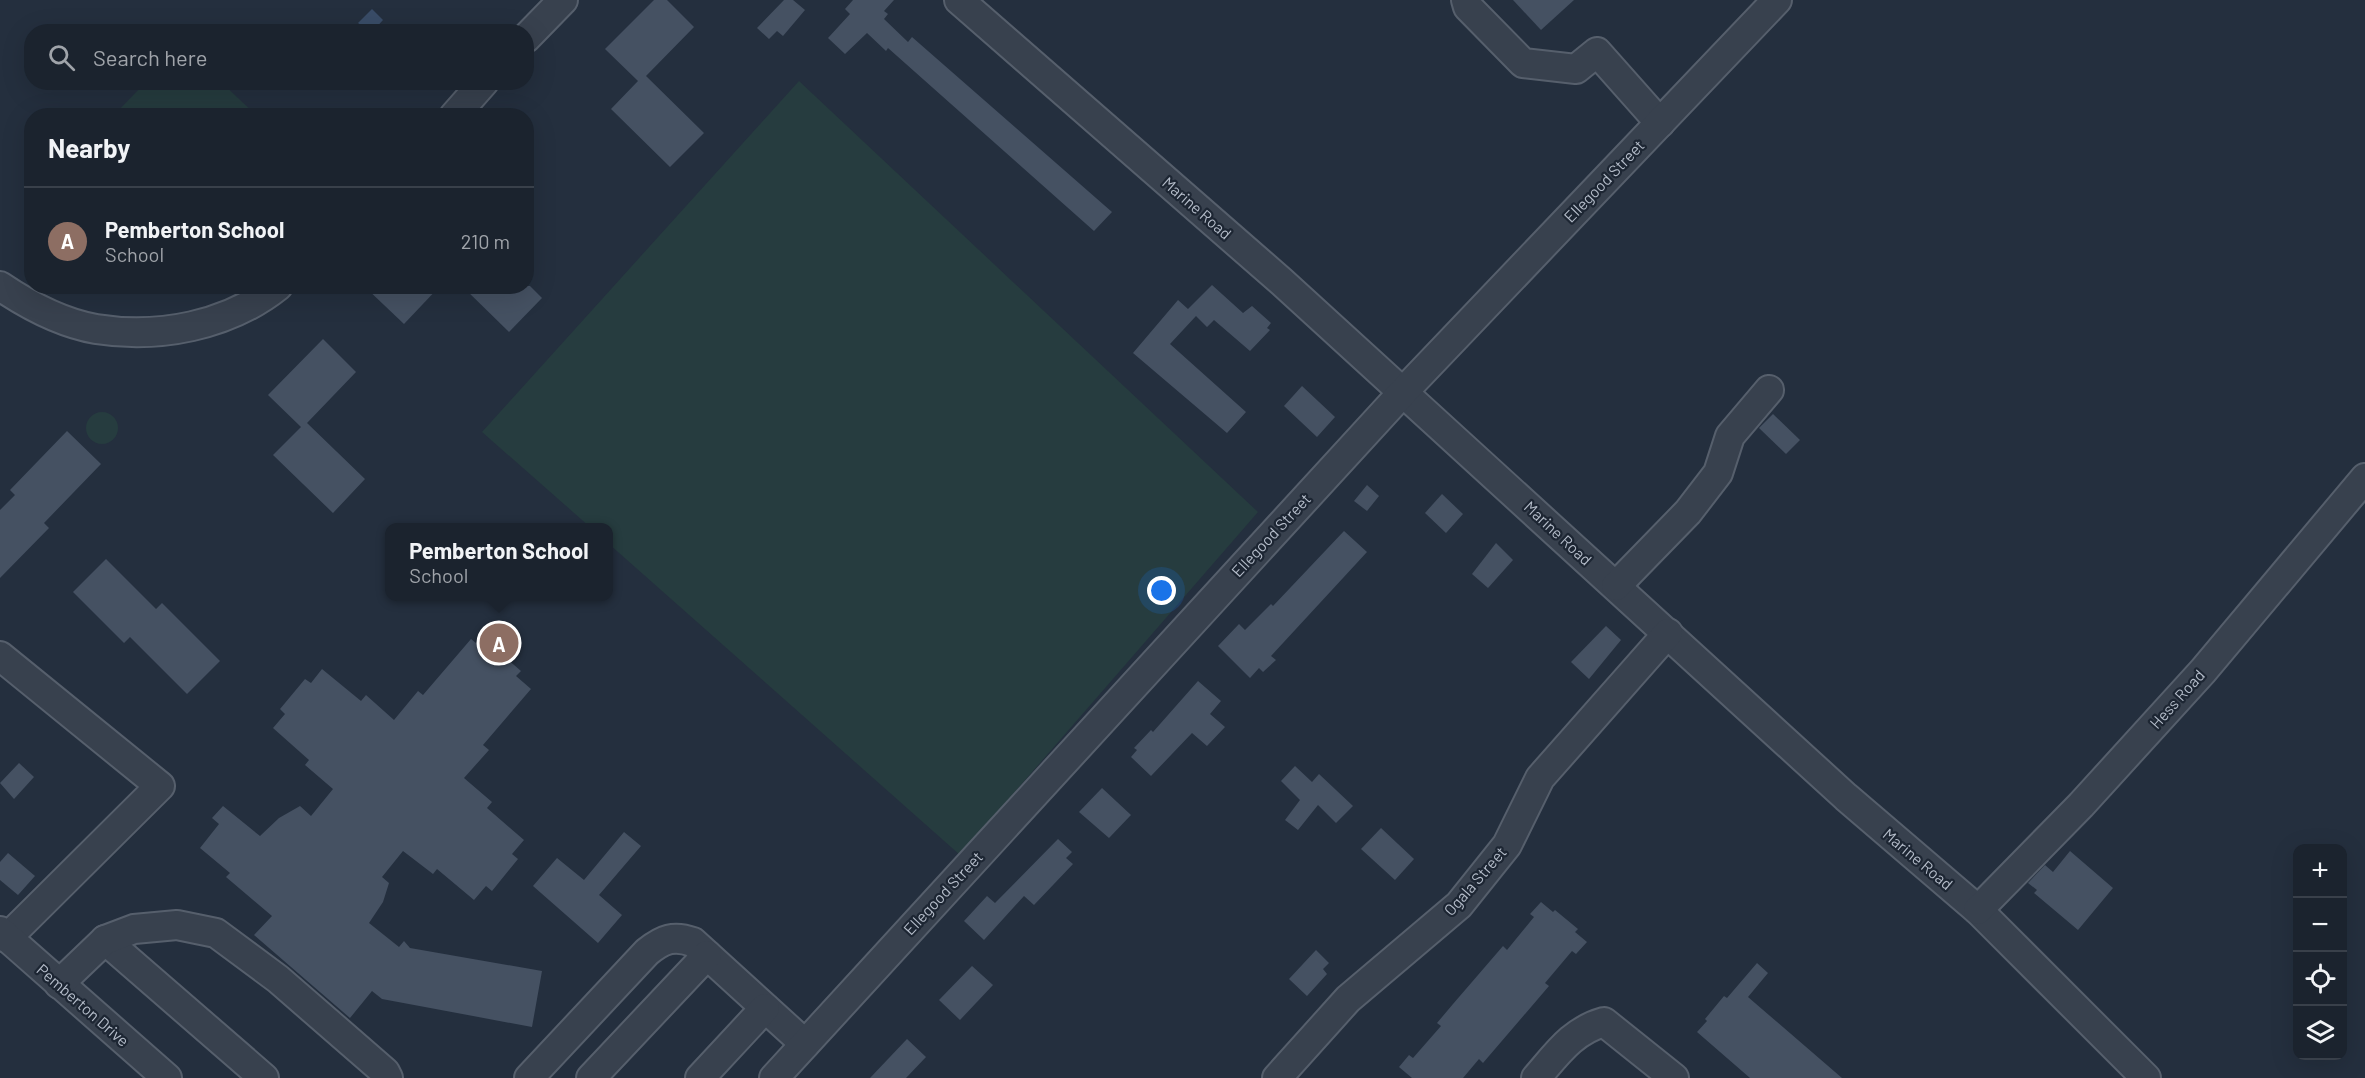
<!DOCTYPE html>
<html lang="en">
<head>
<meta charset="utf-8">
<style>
	:root { --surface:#1b232e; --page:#282f3a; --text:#f1f3f6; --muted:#a0a4aa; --line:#39404a; --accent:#8bbbb9 }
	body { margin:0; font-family:Barlow,sans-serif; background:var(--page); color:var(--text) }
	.controls { position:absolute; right:18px; bottom:18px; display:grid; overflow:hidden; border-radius:12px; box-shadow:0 6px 24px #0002 }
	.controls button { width:54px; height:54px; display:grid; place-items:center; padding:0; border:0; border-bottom:2px solid var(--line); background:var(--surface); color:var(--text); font:30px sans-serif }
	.you { position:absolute; left:1162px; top:591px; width:21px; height:21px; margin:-15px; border:4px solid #fff; border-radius:50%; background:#1a73e8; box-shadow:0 0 0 9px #1a73e833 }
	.badge { display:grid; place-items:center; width:39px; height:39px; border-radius:50%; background:var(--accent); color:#fff; font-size:20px; font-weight:700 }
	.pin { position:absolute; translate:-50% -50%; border:3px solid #fff; box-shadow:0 2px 6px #0006 }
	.popup { position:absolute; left:385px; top:523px; width:228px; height:78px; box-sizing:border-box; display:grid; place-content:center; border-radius:12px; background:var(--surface); filter:drop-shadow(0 2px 4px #0005); font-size:20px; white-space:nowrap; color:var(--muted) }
	.popup b { font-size:22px; color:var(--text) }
	.popup::after { content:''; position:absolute; left:50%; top:100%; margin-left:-12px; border:12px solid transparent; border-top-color:var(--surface) }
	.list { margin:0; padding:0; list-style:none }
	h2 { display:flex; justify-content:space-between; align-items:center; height:78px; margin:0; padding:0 24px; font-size:26px }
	h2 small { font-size:20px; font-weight:400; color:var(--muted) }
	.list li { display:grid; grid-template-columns:39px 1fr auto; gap:18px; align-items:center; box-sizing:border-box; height:108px; padding:0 24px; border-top:2px solid var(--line) }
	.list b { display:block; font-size:22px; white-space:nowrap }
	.list p { margin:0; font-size:20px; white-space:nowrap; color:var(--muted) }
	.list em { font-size:20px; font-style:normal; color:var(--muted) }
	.icon { flex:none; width:33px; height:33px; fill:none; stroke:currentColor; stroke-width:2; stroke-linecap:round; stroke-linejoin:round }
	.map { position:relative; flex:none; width:2365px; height:1078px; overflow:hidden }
	.search { position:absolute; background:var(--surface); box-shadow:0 6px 24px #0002; left:24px; top:24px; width:510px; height:66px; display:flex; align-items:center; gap:15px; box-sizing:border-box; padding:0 21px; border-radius:24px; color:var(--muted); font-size:22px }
	.panel { position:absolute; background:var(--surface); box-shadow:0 6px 24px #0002; left:24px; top:108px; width:510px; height:186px; border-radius:24px }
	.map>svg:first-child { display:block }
</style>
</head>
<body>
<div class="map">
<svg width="2365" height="1078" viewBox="0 0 2365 1078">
	<rect width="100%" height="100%" fill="#242f3e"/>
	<g fill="#263c3f">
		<polygon points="799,81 1258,512 960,855 609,544 608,528 590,527 482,432"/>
		<polygon points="146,82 222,83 256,115 114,115"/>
		<circle cx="102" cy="428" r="16"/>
	</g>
	<polygon fill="#394c67" points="372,9 383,20 373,31 368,31 358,23"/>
	<g fill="#455162">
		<polygon points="654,0 667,0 694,27 646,76 704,133 670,167 611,109 638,81 605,49"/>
		<polygon points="784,0 793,0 805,10 783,36 777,31 769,39 757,28"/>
		<polygon points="853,0 894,0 884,11 888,14 884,19 908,42 912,37 1112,212 1094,231 888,48 886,51 867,33 845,54 828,38 850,14 845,9"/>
		<polygon points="1513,0 1574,0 1541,30"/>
		<polygon points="1212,285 1243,313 1252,306 1271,323 1267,328 1270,330 1250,351 1214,320 1207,327 1196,316 1170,344 1246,412 1227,433 1133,353 1178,300 1188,309"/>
		<polygon points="364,286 440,286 404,324"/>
		<polygon points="462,286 530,286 542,298 509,332"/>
		<polygon points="323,339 356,372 307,423 365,479 333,513 273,455 301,427 268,395"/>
		<polygon points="1302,386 1335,417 1317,437 1284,406"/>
		<polygon points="1773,414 1800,440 1786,454 1759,428"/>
		<polygon points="67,431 101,464 44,523 49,528 0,578 0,510 15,495 10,490"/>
		<polygon points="1367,485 1379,496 1367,511 1354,501"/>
		<polygon points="1442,494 1463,514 1446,533 1425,513"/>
		<polygon points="1344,531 1367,552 1271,656 1276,660 1263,672 1259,668 1250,678 1218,646 1239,624 1245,630 1271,604 1273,606"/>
		<polygon points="1496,543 1513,560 1488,588 1472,574"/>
		<polygon points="106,559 156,609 162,603 220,661 187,694 130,637 124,643 73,592"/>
		<polygon points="1606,626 1621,640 1589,679 1571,662"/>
		<polygon points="471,639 487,652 492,646 521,671 516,676 531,689 483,745 489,750 464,778 492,802 487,808 524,840 512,854 518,859 492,891 486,886 474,900 437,869 433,874 403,851 382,877 389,883 383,902 369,923 399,947 404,941 410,948 542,971 532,1027 382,999 372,991 350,1018 254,935 272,916 226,877 230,873 200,848 219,824 212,818 223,806 260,836 279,818 300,806 311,816 333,789 305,765 309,760 273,728 285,714 280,709 305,679 311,683 322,669 361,701 366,695 394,720 418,691 423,695"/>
		<polygon points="1198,681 1221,701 1210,714 1225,727 1207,746 1192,733 1151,776 1131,757 1137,750 1134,748 1151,730 1153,732"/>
		<polygon points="19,763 34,777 14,799 0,783"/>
		<polygon points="1295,766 1312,782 1319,774 1353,806 1336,823 1318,805 1298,830 1285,820 1300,800 1281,781"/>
		<polygon points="1102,788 1131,815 1109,838 1079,812"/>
		<polygon points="1381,828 1414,859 1395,880 1361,849"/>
		<polygon points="624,832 641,846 599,895 622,915 598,943 533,886 557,858 584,880"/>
		<polygon points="1058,839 1072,852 1066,858 1073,864 1034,905 1024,896 984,940 964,921 987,896 995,903"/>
		<polygon points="2070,851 2113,888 2078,930 2034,893 2037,890 2028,883 2045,865 2053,872"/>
		<polygon points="8,853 35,876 18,895 0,880 0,862"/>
		<polygon points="1541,902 1553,912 1555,910 1578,929 1575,932 1587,942 1576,954 1572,951 1545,983 1549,986 1483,1063 1479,1059 1463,1078 1412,1078 1399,1067 1409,1055 1413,1058 1441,1026 1437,1023 1453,1004 1503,946 1507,950 1534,917 1530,914"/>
		<polygon points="1316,950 1329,963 1323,969 1327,974 1307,996 1289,979"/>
		<polygon points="1757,963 1768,973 1748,997 1842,1078 1750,1078 1697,1032 1707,1021 1705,1019 1724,996 1727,998"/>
		<polygon points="972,966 993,985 960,1020 939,1000"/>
		<polygon points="907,1039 926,1057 906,1078 870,1078"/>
	</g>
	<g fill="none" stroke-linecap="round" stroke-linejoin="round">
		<g stroke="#565f6c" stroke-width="32">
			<g id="minor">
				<polyline points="959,0 1282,282 1846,797 1978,910 2146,1078"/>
				<polyline points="1466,0 1468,7 1523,63 1576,69 1597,52 1660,123"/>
				<polyline points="526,38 563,0"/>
				<polyline points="454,116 484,82"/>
				<path d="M0,286C28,305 62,323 96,329C158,339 228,326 278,286"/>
				<polyline points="1616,586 1688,512 1718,473 1730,436 1769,390"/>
				<polyline points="0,656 160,786 7,938"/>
				<polyline points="1978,910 2081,805 2203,671 2365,478"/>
				<polyline points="0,931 167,1078"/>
				<polyline points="105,940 264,1078"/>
				<polyline points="59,984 105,940 134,929 177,925 216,933 278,979 385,1072 388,1078"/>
				<path d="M529,1078L647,952C663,939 674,935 693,942L805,1044"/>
				<polyline points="591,1078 707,955"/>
				<polyline points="700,1078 765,1008"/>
				<polyline points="774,1078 1404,391 1777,0"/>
				<polyline points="1277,1078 1348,999 1459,905 1507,845 1540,778 1668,633"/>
				<path d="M1536,1078C1557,1054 1572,1031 1604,1022L1674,1078"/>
			</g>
		</g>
		<use href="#minor" stroke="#38414e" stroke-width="28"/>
	</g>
	<g text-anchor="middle" stroke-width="4.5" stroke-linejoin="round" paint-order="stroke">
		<g font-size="16" fill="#b4bcc9" stroke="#1d2633">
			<text transform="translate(1604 181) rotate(-46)" y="6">Ellegood Street</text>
			<text transform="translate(1197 208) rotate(41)" y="6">Marine Road</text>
			<text transform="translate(1558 533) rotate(43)" y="6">Marine Road</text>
			<text transform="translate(1271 535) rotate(-47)" y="6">Ellegood Street</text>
			<text transform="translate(2177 699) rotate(-48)" y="6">Hess Road</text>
			<text transform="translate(1918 859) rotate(40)" y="6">Marine Road</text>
			<text transform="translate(1475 881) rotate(-49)" y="6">Ogala Street</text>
			<text transform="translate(943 893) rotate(-47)" y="6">Ellegood Street</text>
			<text transform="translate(83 1005) rotate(41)" y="6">Pemberton Drive</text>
		</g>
	</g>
</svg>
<div class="controls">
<button>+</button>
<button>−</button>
<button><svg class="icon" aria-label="locate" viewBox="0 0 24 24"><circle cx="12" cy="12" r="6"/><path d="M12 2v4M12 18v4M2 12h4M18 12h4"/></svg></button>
<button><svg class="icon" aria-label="layers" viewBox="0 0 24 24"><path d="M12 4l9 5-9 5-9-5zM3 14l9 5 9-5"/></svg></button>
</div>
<div class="you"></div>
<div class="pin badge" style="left:499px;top:643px;background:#8d6e63">A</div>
<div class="popup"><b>Pemberton School</b>School</div>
<div class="search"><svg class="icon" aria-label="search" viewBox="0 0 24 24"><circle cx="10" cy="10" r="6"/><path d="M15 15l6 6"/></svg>Search here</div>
<section class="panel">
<h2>Nearby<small></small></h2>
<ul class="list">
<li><span class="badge" style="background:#8d6e63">A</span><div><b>Pemberton School</b><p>School</p></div><em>210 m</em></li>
</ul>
</section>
</div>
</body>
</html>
